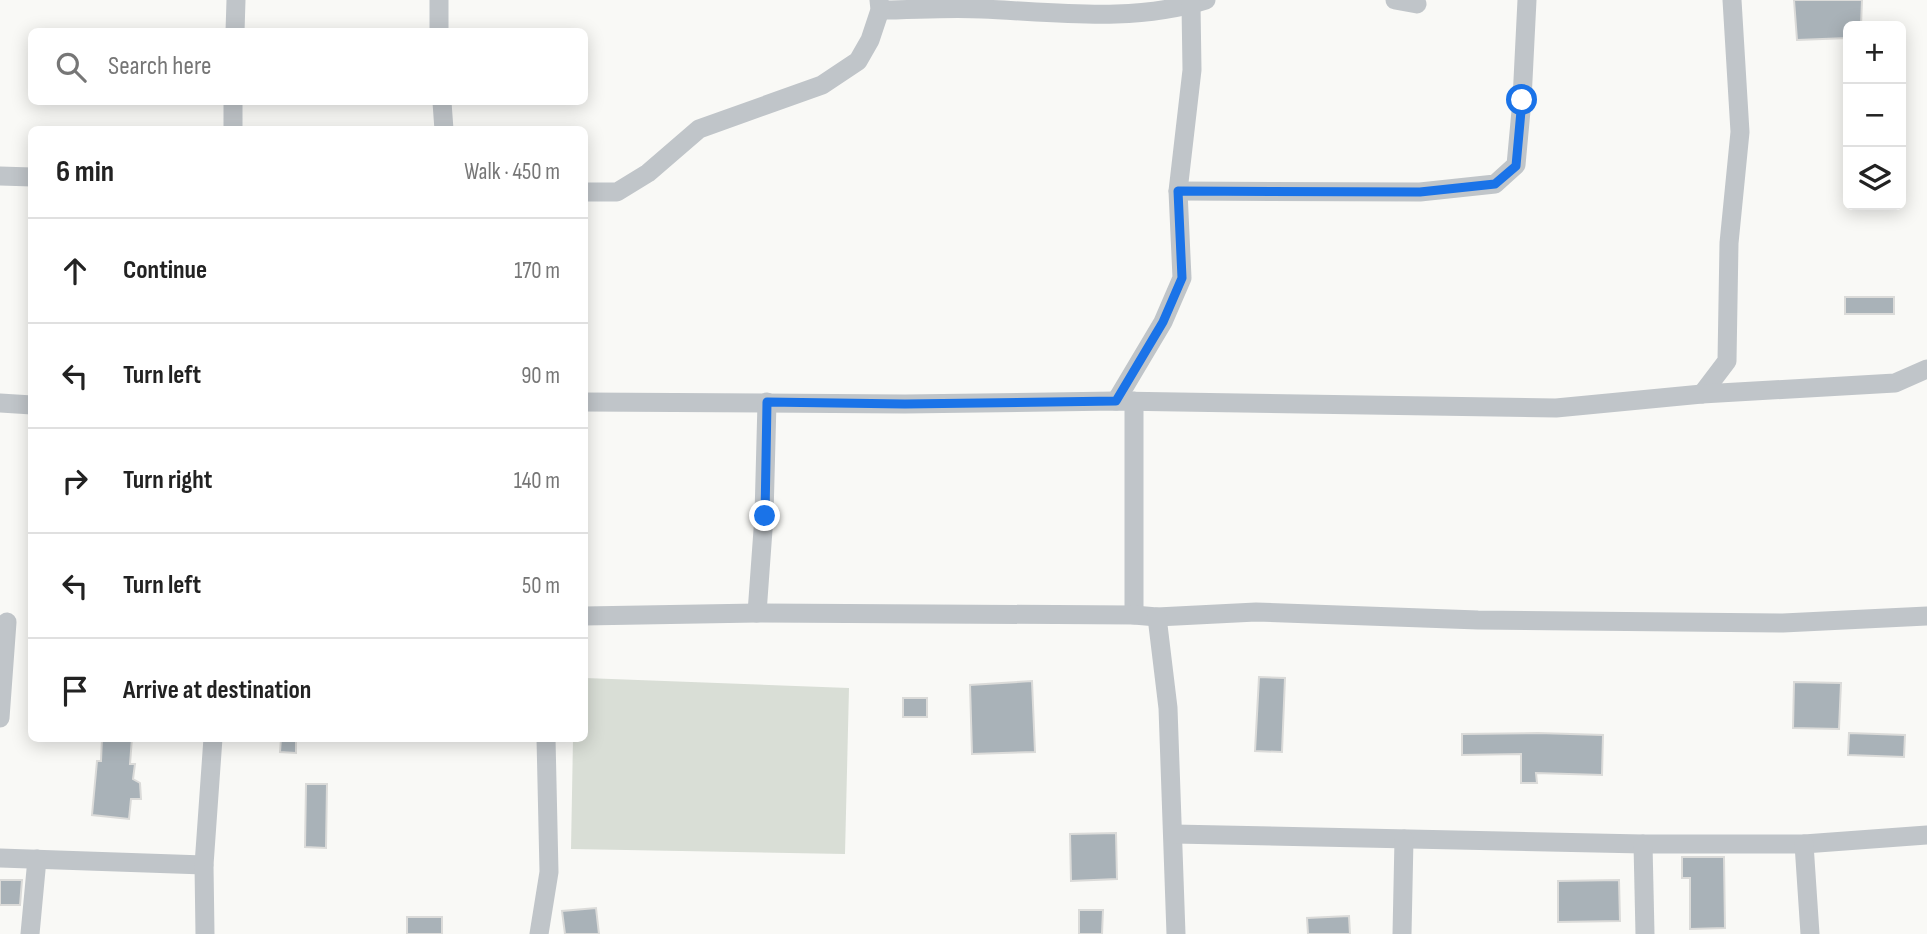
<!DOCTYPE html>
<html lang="en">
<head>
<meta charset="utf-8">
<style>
	:root { --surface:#fff; --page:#f6f6f6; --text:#222; --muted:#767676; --line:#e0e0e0 }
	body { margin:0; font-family:"Sofia Sans Condensed",sans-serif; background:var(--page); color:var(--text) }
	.controls { position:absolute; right:21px; top:21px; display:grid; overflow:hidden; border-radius:10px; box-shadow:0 4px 18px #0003 }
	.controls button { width:63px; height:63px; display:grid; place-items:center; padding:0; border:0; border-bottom:2px solid var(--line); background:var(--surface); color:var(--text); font:35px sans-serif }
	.stop { position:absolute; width:21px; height:21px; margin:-16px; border:5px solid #1a73e8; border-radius:50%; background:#fff }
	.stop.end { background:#1a73e8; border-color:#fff; box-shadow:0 2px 7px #0008 }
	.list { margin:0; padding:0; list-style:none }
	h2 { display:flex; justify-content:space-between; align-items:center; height:91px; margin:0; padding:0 28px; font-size:30px }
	h2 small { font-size:23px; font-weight:400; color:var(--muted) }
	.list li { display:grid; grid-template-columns:46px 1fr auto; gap:21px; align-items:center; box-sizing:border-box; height:105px; padding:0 28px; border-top:2px solid var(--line) }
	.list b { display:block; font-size:26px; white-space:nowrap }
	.list em { font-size:23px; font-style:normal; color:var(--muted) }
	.icon { flex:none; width:38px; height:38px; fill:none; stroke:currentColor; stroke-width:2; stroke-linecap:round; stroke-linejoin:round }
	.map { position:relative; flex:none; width:1927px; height:934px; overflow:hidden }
	.search { position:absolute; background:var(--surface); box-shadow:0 4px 18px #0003; left:28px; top:28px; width:560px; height:77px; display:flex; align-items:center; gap:18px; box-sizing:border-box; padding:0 24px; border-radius:10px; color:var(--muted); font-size:26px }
	.panel { position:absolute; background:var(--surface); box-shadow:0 4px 18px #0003; left:28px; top:126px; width:560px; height:616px; border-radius:10px }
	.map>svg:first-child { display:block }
</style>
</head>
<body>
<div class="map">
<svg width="1927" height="934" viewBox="0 0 1927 934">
	<rect width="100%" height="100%" fill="#f9f9f6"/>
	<polygon fill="#d9ded6" points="585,678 849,688 845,854 571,849 573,739 584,738"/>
	<g fill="#a9b2b8" stroke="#dbdbd9" stroke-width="2">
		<polygon points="1794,0 1862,0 1861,26 1848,26 1848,38 1797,40"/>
		<rect x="1845" y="297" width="49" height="17"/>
		<polygon points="1259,677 1285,678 1282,752 1255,751"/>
		<polygon points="1032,681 1035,752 972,754 970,685"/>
		<polygon points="1794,682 1841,683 1839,729 1793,728"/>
		<rect x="903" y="698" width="24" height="19"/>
		<polygon points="1538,733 1603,735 1602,775 1536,773 1537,783 1521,783 1521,754 1462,755 1462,734"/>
		<polygon points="1849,733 1905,735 1904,757 1848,755"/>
		<polygon points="102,738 132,738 130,764 135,764 133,779 140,783 141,799 131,799 129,819 92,815 97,761 101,761"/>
		<polygon points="281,738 296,738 296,753 280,752"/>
		<polygon points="306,784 327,784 326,848 305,847"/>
		<polygon points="1116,833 1117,879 1071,881 1070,834"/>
		<polygon points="1682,857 1724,857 1725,928 1690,929 1690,878 1682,878"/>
		<polygon points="0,880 22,880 20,905 0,905"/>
		<polygon points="1619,880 1620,921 1558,922 1558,881"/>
		<polygon points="596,908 599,934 565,934 562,911"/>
		<polygon points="1079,910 1103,910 1102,934 1079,934"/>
		<polygon points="1349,916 1350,934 1308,934 1307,918"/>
		<rect x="407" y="917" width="35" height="17"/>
	</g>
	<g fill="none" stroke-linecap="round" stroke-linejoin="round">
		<g stroke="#c0c5c9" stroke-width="19">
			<polyline points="1395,0 1417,4"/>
			<path d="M880,10C914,10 949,7 982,9C1056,12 1134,23 1206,0"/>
			<polyline points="235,32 236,0"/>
			<polyline points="439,32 439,0"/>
			<polyline points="442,102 444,130"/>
			<polyline points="233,130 233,102"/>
			<polyline points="0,176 32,177"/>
			<polyline points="1178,191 1420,192 1495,184 1516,165 1522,100 1527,0"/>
			<polyline points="584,192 617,192 648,173 699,129 822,85 858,61 870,40 880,10 879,0"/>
			<polyline points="1702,394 1727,361 1729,243 1740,132 1732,0"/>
			<polyline points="1116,401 1163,322 1182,278 1178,191 1192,70 1191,5"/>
			<polyline points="584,402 905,404 1116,401 1556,408 1702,394 1895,383 1927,369"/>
			<polyline points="0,403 32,405"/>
			<polyline points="757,613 764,516 767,402"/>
			<polyline points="1134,615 1134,401"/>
			<polyline points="584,616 757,613 1134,615 1157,617 1256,612 1478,620 1783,623 1927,616"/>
			<polyline points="1157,617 1168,708 1176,934"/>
			<polyline points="0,718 7,622"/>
			<polyline points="1174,834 1643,844 1804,844 1927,835"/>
			<polyline points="1643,844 1645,934"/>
			<polyline points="1804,844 1810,934"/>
			<polyline points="0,858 204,865"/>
			<polyline points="30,934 37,859"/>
			<polyline points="205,934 204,865 213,738"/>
			<polyline points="539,934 549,872 546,738"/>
			<polyline points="1402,934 1404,839"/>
		</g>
	</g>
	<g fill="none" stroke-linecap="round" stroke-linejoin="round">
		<polyline stroke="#1a73e8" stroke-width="9" points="765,516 767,402 905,404 1116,401 1163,322 1182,278 1178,191 1420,192 1495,184 1516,166 1522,100"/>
	</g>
</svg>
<div class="controls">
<button>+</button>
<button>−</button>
<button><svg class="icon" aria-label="layers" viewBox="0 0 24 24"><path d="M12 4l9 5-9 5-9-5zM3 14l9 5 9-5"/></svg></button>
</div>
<div class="stop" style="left:1522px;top:100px"></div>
<div class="stop end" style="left:765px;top:516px"></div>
<div class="search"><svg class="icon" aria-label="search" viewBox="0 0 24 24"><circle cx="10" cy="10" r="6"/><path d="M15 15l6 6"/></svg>Search here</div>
<section class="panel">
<h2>6 min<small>Walk · 450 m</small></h2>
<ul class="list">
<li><svg class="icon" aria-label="ahead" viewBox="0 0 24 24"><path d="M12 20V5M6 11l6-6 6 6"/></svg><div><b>Continue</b></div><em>170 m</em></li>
<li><svg class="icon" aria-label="left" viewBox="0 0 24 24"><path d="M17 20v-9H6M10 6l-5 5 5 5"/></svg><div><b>Turn left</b></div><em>90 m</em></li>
<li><svg class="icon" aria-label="right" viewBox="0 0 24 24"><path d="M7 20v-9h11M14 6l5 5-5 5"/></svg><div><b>Turn right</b></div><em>140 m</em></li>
<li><svg class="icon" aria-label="left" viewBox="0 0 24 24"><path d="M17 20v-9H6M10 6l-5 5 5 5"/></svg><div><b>Turn left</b></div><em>50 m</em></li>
<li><svg class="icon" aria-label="arrive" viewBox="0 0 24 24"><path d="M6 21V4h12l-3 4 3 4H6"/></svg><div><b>Arrive at destination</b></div></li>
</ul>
</section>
</div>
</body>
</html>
